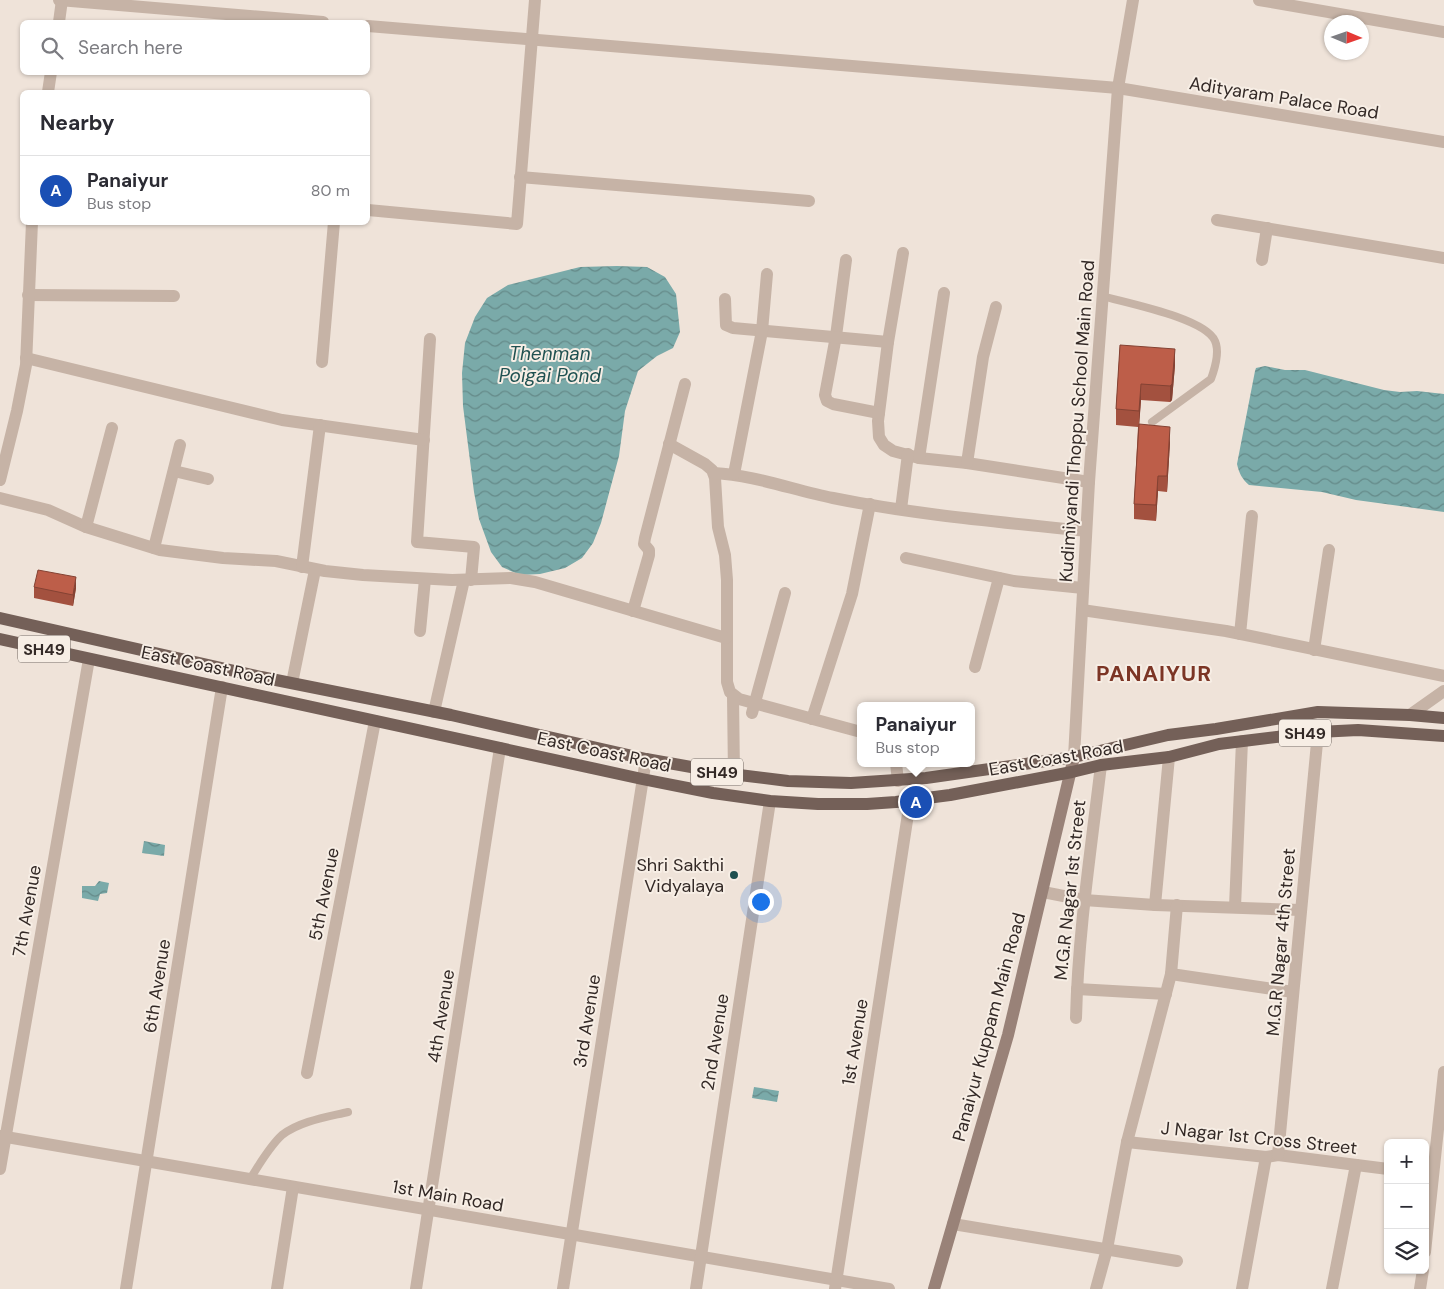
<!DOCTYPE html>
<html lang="en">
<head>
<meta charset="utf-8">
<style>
	:root { --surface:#fff; --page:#f2f2f3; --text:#2b2b33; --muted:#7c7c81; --line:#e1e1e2; --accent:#d93025 }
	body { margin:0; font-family:"DM Sans",sans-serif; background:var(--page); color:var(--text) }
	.controls { position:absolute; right:15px; bottom:15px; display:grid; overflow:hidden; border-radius:8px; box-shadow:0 1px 4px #0004 }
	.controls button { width:45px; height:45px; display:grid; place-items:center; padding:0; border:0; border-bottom:1px solid var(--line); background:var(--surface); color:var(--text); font:25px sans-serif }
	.compass { position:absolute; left:1324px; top:15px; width:45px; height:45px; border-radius:50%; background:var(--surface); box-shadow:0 1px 4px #0004; rotate:92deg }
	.you { position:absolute; left:760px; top:901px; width:18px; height:18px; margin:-12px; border:4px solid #fff; border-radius:50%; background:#1a73e8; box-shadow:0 0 0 8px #1a73e833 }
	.badge { display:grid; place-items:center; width:32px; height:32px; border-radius:50%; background:var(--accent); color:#fff; font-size:16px; font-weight:700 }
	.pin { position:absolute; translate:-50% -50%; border:2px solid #fff; box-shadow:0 1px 5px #0006 }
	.popup { position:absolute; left:857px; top:702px; width:118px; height:65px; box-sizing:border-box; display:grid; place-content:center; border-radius:8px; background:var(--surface); filter:drop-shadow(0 1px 4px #0005); font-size:16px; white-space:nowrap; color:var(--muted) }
	.popup b { font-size:19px; color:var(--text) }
	.popup::after { content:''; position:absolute; left:50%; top:100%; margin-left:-10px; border:10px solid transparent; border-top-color:var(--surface) }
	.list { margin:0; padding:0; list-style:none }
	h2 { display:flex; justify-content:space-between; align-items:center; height:65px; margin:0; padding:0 20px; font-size:21px }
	h2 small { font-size:16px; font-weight:400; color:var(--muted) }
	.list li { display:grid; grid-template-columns:32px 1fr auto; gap:15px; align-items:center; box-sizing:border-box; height:70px; padding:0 20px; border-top:1px solid var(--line) }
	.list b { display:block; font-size:19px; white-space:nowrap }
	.list p { margin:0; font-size:16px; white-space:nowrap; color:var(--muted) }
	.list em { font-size:16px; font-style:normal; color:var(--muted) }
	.icon { flex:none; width:28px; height:28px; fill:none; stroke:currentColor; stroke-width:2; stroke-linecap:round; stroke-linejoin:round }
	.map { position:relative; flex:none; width:1444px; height:1289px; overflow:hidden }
	.search { position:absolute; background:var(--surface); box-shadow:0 1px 4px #0004; left:20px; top:20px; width:350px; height:55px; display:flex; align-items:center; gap:12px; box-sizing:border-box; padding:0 18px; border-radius:8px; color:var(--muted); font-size:19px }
	.panel { position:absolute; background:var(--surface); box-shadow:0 1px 4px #0004; left:20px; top:90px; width:350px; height:135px; border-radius:8px }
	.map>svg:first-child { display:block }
</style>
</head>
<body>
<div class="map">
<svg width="1444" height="1289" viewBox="0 0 1444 1289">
	<defs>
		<pattern id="water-waves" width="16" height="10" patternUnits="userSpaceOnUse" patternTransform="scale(1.25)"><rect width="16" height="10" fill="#7aaaa9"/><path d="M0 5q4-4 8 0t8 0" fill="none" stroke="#658a89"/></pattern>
	</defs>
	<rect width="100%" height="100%" fill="#efe3d9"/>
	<g fill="url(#water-waves)">
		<polygon points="617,266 647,267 665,277 676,294 680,332 673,348 657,356 638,371 625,411 619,456 601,523 593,543 582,558 565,568 540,574 520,575 502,567 491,552 479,519 474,492 463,406 462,373 465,343 475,317 487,298 508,285 580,267"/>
		<path d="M1265,366L1285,370H1305L1384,390L1400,392L1417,391L1444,394V512L1356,500L1322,492L1249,485C1242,479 1239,473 1237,464L1255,371L1256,368Z"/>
		<polygon points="144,841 165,845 164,856 142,853"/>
		<polygon points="99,881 109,883 107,893 100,894 98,901 82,898 82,886 95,886"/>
		<polygon points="754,1087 779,1091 777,1102 752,1098"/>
	</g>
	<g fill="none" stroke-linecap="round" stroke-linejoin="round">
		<g stroke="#c6b3a6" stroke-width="8">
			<path d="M1102,296C1126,303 1205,318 1215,341C1220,352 1215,368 1211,379L1152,422"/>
			<path d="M250,1179C259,1165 269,1147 282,1135C300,1121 327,1117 348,1112"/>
		</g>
		<g stroke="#c6b3a6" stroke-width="12">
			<polyline points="59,0 323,22"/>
			<polyline points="1259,0 1444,32"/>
			<polyline points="59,22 62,0"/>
			<polyline points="368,26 1118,88 1444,142"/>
			<polyline points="48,92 51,72"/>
			<polyline points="520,177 809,201"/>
			<polyline points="368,210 517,224 535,0"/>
			<polyline points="1217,220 1444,258"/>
			<polyline points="903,253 888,342 878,421 879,437 884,445 893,451 919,458 967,463 1089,482"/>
			<polyline points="846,260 836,336 825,395 827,401 833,404 879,413"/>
			<polyline points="1262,260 1267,228"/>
			<polyline points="28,295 174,296"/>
			<polyline points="725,299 726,325 733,328 888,342"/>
			<polyline points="430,339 417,542 474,547 471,580"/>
			<polyline points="26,358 282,420 424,440"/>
			<polyline points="322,362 334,222"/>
			<polyline points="669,444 705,464 712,470 715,478 718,527 725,555 727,580 727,682 730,692 739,699 861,732"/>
			<polyline points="919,458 944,293"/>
			<polyline points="967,463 983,357 996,307"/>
			<polyline points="174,471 208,479"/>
			<path d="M714,473C754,475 793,490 833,498C916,515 1002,522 1086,531"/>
			<polyline points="734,474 762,331 767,274"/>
			<polyline points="0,480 17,411 26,365 32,222"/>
			<polyline points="0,498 48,510 86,527 160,550 223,558 276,561 325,571 363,575 452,580 511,578 535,582 726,638"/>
			<polyline points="901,509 908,454"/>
			<polyline points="86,527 112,428"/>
			<polyline points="154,548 180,445"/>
			<polyline points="906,558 1014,581 1083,588"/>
			<polyline points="302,567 320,425"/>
			<polyline points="1082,610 1226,631 1444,676"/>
			<polyline points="633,611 649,555 649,550 644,544 645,538 685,384"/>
			<polyline points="420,631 425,579"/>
			<polyline points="1240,634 1252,516"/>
			<polyline points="1314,650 1329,550"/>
			<polyline points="975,667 999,578"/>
			<polyline points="292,683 315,570"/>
			<polyline points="733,696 734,775"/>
			<polyline points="434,712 464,580"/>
			<polyline points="752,713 785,593"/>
			<polyline points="1410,715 1444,691"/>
			<polyline points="812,719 852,594 870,504"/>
			<polyline points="1074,757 1089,482 1118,88 1133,0"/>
			<polyline points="896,763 898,781"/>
			<polyline points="1043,892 1084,900 1155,905 1301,910"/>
			<polyline points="1155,905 1169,757"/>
			<polyline points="1235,907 1242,741"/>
			<polyline points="1171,974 1293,992"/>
			<polyline points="1077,989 1166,994"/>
			<path d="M1076,1018C1078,934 1091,849 1101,765"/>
			<polyline points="307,1073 375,721"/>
			<polyline points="0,1136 889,1289"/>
			<polyline points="1127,1142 1266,1157 1278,1155 1388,1169"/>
			<polyline points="1278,1155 1318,732"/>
			<polyline points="0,1169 89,659"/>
			<polyline points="953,1224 1177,1261"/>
			<polyline points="1425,1252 1444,1072"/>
			<polyline points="126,1289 222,687"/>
			<polyline points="277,1289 293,1187"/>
			<polyline points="416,1289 500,748"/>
			<polyline points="563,1289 646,759"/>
			<polyline points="696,1289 770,801"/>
			<polyline points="835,1289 910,801"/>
			<polyline points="1096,1289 1107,1249 1127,1142 1171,974 1177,905"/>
			<polyline points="1242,1289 1266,1157"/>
			<polyline points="1332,1289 1356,1165"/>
			<polyline points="1420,1289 1423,1270"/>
		</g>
		<polyline stroke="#998278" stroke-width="12" points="934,1289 1008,1035 1074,757"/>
		<g stroke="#746058" stroke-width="12">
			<polyline points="0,618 261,677 451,715 646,759 731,774 788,781 851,783 926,778 1074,757 1168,735 1216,729 1318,712 1410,715 1444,718"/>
			<polyline points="0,639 642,779 713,793 770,801 818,804 867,804 896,802 950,795 1072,772 1101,765 1169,757 1219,744 1318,732 1358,730 1444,736"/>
		</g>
	</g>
	<g fill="#a3513f">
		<polygon points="1120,345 1175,365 1172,400 1170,402 1141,400 1139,425 1170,442 1167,492 1158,491 1156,521 1134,519 1134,504 1138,427 1116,425 1116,409"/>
		<polygon points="34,587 76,588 73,606 34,598"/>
	</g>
	<g fill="#844233">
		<polygon points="1175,349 1175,365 1172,400 1170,402 1170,386"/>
		<polygon points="1141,384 1141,400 1139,427 1139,411"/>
		<polygon points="1170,427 1170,442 1167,492 1167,476"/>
		<polygon points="1158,476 1158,491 1156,521 1156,505"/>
		<polygon points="76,577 76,588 73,606 73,595"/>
	</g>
	<g fill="#bd5e49" stroke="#844233">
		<polygon points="1120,345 1175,349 1172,384 1170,386 1141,384 1139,411 1116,409"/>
		<polygon points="1139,424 1170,427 1167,476 1158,476 1156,505 1134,504"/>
		<polygon points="38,570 76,577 73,595 34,587"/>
	</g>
	<circle fill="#1f5151" stroke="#f7eee5" stroke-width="2" cx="734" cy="875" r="5"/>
	<g text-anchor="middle" stroke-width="4" stroke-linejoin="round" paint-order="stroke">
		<g fill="#f7eee5" stroke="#6e645f" stroke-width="1">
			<rect x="18" y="635.5" width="52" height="27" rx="4"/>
			<rect x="1279" y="719.5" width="52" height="27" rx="4"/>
			<rect x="691" y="758.5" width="52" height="27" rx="4"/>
		</g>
		<g font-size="16" font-weight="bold" fill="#332926">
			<text x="44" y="655">SH49</text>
			<text x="1305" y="739">SH49</text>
			<text x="717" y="778">SH49</text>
		</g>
		<g font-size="18" fill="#332926" stroke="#f7eee5">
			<text transform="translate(1284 98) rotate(9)" y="6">Adityaram Palace Road</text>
			<text transform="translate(1077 421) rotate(-86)" y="6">Kudimiyandi Thoppu School Main Road</text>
			<text transform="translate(208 666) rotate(12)" y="6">East Coast Road</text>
			<text transform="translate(604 752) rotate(12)" y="6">East Coast Road</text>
			<text transform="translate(1056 758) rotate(-10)" y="6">East Coast Road</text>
			<text transform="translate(1070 890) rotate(-84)" y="6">M.G.R Nagar 1st Street</text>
			<text transform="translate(324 894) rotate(-79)" y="6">5th Avenue</text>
			<text transform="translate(27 911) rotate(-80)" y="6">7th Avenue</text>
			<text transform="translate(1281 942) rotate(-85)" y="6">M.G.R Nagar 4th Street</text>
			<text transform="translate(157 986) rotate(-81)" y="6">6th Avenue</text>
			<text transform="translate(441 1016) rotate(-81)" y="6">4th Avenue</text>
			<text transform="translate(587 1021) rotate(-81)" y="6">3rd Avenue</text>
			<text transform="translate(989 1027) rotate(-75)" y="6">Panaiyur Kuppam Main Road</text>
			<text transform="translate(715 1042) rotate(-81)" y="6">2nd Avenue</text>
			<text transform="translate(855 1042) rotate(-81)" y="6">1st Avenue</text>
			<text transform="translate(1259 1138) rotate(6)" y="6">J Nagar 1st Cross Street</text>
			<text transform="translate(448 1196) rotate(10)" y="6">1st Main Road</text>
		</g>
		<g font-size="18" fill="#332926" stroke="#f7eee5" text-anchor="end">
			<text x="724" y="871">Shri Sakthi<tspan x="724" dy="21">Vidyalaya</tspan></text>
		</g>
		<g font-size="19" font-style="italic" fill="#1f5151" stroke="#f7eee5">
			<text x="550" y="360">Thenman<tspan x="550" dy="22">Poigai Pond</tspan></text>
		</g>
		<g font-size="22" font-weight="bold" letter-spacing="1" fill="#7c3525" stroke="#f7eee5">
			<text x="1154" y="681">PANAIYUR</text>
		</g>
	</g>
</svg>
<div class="controls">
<button>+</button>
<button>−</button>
<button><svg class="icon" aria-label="layers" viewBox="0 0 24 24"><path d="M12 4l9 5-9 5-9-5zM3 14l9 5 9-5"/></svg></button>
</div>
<svg class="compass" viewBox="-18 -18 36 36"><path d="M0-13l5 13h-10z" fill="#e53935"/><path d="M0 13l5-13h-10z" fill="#7c7c81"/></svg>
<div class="you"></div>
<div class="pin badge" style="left:916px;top:802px;background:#1a4fb4">A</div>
<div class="popup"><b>Panaiyur</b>Bus stop</div>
<div class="search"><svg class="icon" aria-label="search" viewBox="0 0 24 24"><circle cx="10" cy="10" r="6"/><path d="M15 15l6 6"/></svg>Search here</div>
<section class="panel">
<h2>Nearby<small></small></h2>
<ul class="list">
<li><span class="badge" style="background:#1a4fb4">A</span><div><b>Panaiyur</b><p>Bus stop</p></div><em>80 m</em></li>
</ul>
</section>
</div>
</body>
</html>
